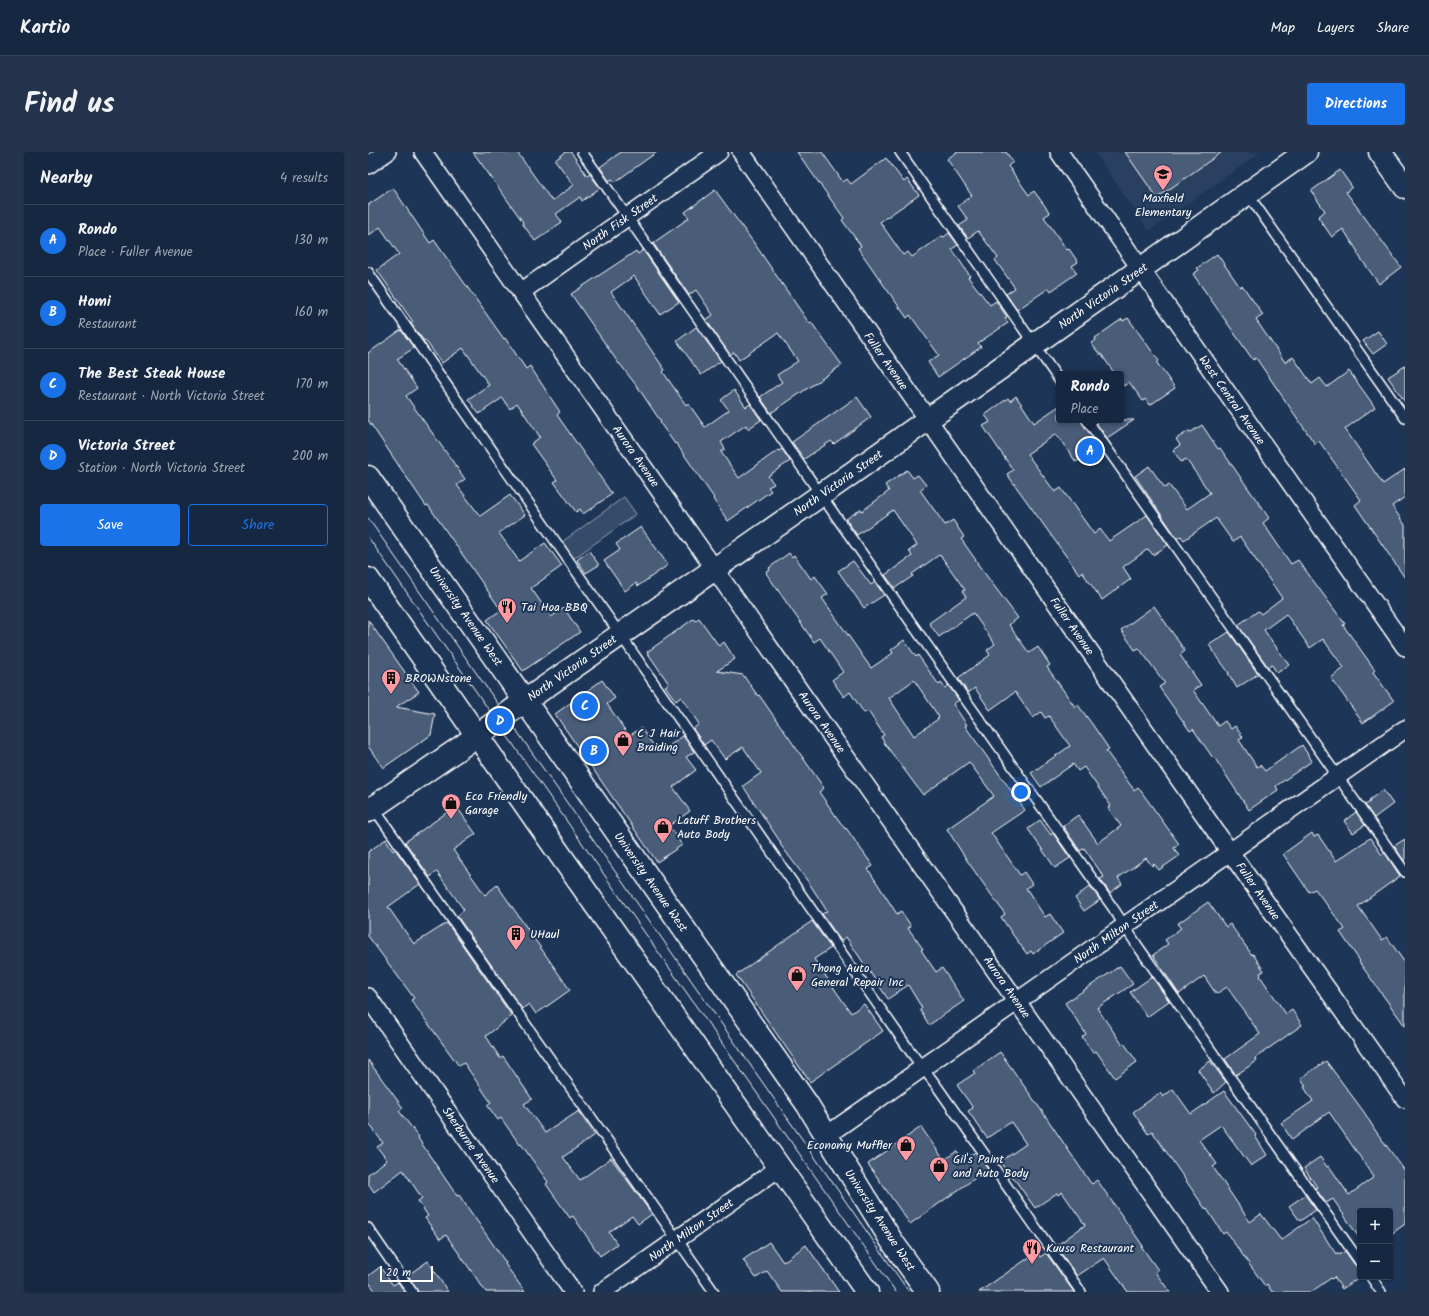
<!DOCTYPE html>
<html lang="en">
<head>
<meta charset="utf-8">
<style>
	:root { --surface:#162841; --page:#23344c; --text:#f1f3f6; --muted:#9ea6b1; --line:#35445a; --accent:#1a73e8 }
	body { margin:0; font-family:Kalam,sans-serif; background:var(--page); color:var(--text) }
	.controls { position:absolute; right:12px; bottom:12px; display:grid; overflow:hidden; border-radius:4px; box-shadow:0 1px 3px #0004 }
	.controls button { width:36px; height:36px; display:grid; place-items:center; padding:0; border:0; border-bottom:1px solid var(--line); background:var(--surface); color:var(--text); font:20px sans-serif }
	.scale { position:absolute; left:12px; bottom:10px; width:53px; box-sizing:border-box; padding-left:4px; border:2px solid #fff; border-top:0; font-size:11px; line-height:14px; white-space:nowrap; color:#fff; -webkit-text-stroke:3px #1d3557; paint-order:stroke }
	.you { position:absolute; left:653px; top:640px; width:14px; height:14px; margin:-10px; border:3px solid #fff; border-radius:50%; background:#1a73e8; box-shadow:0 0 0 6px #1a73e833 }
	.badge { display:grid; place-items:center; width:26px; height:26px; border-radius:50%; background:var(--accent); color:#fff; font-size:13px; font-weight:700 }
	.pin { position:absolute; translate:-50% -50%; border:2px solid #fff; box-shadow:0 1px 4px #0006 }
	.popup { position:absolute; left:688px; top:219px; width:68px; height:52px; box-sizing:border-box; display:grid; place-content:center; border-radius:4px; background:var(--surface); filter:drop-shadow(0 1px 3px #0005); font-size:13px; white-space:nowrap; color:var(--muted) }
	.popup b { font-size:15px; color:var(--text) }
	.popup::after { content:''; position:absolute; left:50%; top:100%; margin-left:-8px; border:8px solid transparent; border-top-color:var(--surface) }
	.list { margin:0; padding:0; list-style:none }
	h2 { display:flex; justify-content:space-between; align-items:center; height:52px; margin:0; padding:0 16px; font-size:17px }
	h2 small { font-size:13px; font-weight:400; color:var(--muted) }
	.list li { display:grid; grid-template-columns:26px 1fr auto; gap:12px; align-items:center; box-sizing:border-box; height:72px; padding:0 16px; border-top:1px solid var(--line) }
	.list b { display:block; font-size:15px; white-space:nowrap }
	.list p { margin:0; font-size:13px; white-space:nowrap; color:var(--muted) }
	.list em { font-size:13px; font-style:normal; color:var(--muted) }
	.actions { display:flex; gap:8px; padding:12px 16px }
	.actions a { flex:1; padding:9px 0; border:1px solid var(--accent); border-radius:4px; text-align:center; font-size:14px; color:var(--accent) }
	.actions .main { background:var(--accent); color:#fff }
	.map { position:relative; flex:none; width:1037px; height:1140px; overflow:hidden; border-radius:4px }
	header { display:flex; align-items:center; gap:24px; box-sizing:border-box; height:56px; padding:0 20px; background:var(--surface); border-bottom:1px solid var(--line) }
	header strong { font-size:19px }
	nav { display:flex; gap:22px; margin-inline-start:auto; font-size:14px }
	.intro { display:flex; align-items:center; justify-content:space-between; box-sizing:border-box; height:96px; padding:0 24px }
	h1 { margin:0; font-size:28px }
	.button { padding:10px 18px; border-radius:4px; background:var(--accent); color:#fff; font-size:14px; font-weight:700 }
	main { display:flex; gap:24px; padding:0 24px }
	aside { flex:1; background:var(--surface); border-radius:4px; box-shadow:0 1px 3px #0004 }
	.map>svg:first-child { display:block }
</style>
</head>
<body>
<header>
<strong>Kartio</strong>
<nav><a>Map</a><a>Layers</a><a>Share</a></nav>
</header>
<div class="intro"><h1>Find us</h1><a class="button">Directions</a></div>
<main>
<aside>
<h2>Nearby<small>4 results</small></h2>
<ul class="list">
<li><span class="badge">A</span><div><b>Rondo</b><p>Place · Fuller Avenue</p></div><em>130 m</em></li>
<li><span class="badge">B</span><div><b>Homi</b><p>Restaurant</p></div><em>160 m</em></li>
<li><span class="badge">C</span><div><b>The Best Steak House</b><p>Restaurant · North Victoria Street</p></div><em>170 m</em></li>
<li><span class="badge">D</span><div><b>Victoria Street</b><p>Station · North Victoria Street</p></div><em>200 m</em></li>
</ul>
<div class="actions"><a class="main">Save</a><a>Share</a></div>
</aside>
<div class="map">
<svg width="1037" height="1140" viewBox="0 0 1037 1140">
	<rect width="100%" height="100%" fill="#1d3557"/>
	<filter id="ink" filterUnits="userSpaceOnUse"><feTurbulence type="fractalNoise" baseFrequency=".025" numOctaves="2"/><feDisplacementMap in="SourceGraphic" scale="8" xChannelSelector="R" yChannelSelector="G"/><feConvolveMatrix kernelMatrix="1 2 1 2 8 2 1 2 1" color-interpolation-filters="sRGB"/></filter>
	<g filter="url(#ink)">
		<polygon fill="#2a4161" points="727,0 893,0 781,79"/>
		<polygon fill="#364b69" stroke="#9aa5b4" points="256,345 268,362 205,407 194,390"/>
		<g fill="#4a5d79" stroke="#fff" fill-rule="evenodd">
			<polygon points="105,0 149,0 184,49 206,33 187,8 198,0 203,0 219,24 222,22 232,36 214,49 212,45 188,62 194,70 167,89 154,71 155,70"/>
			<polygon points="253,0 289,0 247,30 244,27 241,29 232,15"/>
			<polygon points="429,0 454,0 475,30 479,27 483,32 518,6 536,30 539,27 551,43 512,70 535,103 540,100 544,105 574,84 576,85 581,81 590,93 584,97 602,124 600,125 622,153 628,149 639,165 637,166 640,171 610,191 613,195 570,225 560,210 571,203 542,163 539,166 508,122 490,96 493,94 474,68 476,66"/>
			<polygon points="589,0 638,0 645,10 640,14 661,43 666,39 682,61 676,65 699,98 701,97 710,110 704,114 709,121 683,139 681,136 649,158 638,142 647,136 627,108 630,106 610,79 600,86 591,74 600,68 590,54 604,44 579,7"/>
			<polygon points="757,0 854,0 789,46"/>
			<polygon points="972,18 984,35 978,40 1033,115 1011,132 989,101 990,100 975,77 964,85 950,65 957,59 943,39"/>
			<polygon points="25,36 62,91 66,88 136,187 137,186 158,217 162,214 192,260 189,263 244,342 215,362 212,357 208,360 186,330 189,328 163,292 172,285 149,251 142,257 134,246 111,262 100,247 121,233 95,196 74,211 57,188 56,189 43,172 45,170 9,118 31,102 12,75 0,84 0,53"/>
			<polygon points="347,38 386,91 441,171 443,170 474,213 403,261 392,245 414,230 409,223 430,209 410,181 371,208 366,200 362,203 338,168 345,163 328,138 321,143 285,91 321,66 317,60"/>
			<polygon points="275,98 311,150 292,162 266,124 243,140 297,218 295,220 318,253 320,251 337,275 361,258 353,248 366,238 378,255 382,252 393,268 380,277 378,273 353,290 357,297 353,300 371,326 410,298 411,299 414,297 422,309 400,324 406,332 400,335 403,339 360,369 345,347 346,346 308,291 307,292 292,271 293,270 271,237 252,212 251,212 203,142 268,99 270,102"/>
			<polygon points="849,102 872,135 874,133 895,163 888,168 917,210 925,205 944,232 952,226 959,235 981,219 1007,255 977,277 1015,332 1037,317 1037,345 1024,354 1037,373 1037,426 987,353 993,348 951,289 947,292 888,206 885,208 825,122 831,118 829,116"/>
			<polygon points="760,166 791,209 789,211 807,236 782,253 778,247 775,249 761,230 756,234 753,230 753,222 747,222 733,202 732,203 723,191 728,188 727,186 754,167 755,169"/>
			<polygon points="328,175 353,209 333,223 309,189"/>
			<polygon points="33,178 46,196 29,207 49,236 38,244 97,327 89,333 112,364 142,343 157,363 131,381 151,409 177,391 194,414 163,436 183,465 196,456 212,480 155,519 119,468 133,458 60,353 58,354 0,268 0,201"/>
			<polygon points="1010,179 1019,192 1005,202 995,189"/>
			<polygon points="1037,214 1037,250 1020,225"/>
			<polygon points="648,244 666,271 691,254 691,268 713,268 714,271 729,292 721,298 723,300 708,310 688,282 659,302 687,340 693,336 726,382 732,377 741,389 779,363 800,393 785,403 780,397 755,415 763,427 734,448 714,420 711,422 639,322 645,318 615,274 622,270 617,263 640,246 642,249"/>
			<polygon points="489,245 503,265 466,292 463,289 436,307 424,290"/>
			<polygon points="726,268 766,268 739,286"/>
			<polygon points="834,273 850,297 852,296 901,366 895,371 923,412 930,408 977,472 975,473 1007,518 1005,520 1026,549 995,571 963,526 976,516 955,487 942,496 918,462 896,478 921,513 909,521 904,513 900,515 870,473 890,459 893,462 914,446 872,385 865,390 848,366 816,388 813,384 809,386 767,324 781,314 797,336 801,333 819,357 842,341 818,307 813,310 805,298 812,293 808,287 821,279 823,280"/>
			<polygon points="539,318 545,326 550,323 558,333 552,338 577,373 585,368 596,385 593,387 610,411 609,411 650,466 641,473 661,501 670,495 682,513 679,515 707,555 710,553 724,572 741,597 738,599 766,638 770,635 811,692 806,696 811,704 791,718 786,712 784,714 778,706 750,726 754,732 742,741 732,727 736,725 716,696 712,699 695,674 710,663 730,691 753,674 740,656 743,654 716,615 710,619 705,612 673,635 663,621 702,594 681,564 677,566 673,560 665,566 647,540 622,558 607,536 600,541 590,526 622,503 619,498 627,492 605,461 571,485 561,471 598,445 594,439 597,438 573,404 572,404 571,403 544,422 545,424 527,436 517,423 544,404 541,399 549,393 525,358 489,383 478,367 493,357 494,359 521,339 517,333"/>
			<polygon points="273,375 300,413 270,434 268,431 257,439 236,409 252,398 248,392"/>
			<polygon points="221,399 231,413 218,421 209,408"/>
			<path d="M421,401L424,405L426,403L443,427L447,424L460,442L454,446L503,516L525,501L523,498L536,488L548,505L550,503L571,533L573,531L577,536L580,533L591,548L585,552L599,573L597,574L657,658L623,681L652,723L656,720L664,732L658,736L677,765L682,762L695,781L665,802L663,799L659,802L645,783L633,765L637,762L600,710L579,677L626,644L601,610L555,643L517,592L513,585L516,583L500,559L496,561L482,540L476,545L464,528L475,520L452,486L446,490L398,421L402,418L401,416ZM546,528L571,565L569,566L570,567L546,584L521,546Z"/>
			<polygon points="485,409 503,433 507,430 516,443 496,456 470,419"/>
			<polygon points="786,454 817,499 812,503 833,533 825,538 850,574 857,569 863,577 867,574 875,585 871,588 889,615 892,613 897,619 934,593 944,609 908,634 910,638 881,658 846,605 845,606 825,577 822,579 791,535 796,532 796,530 771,496 767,498 753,478"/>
			<polygon points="331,466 351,494 356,490 367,507 349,519 375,523 390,544 391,543 456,636 451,640 477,677 478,676 505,714 500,717 529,762 533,759 543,774 540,776 555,797 553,798 568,820 574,816 596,849 561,873 552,858 554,856 540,833 520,847 478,785 473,789 454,762 459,759 441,731 412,692 413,691 375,634 393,621 375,595 357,607 343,588 336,593 325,577 331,572 313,545 308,549 297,534 301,532 279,500 325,467 327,469"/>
			<polygon points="0,468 51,540 28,555 67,562 63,583 15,616 0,594"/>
			<polygon points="861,480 890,522 869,536 860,521 861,521 841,493"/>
			<polygon points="234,528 247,546 239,552 261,584 273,576 291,601 315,584 326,600 318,605 328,618 305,635 322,659 301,674 314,693 289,710 187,562"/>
			<polygon points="1015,638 1025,652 1006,666 997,653 1002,650 1001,648"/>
			<polygon points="88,654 108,682 85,698 117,743 129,733 202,838 168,862 161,852 154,857 89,764 96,758 69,720 62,725 37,690"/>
			<polygon points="988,660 997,673 985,681 976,669"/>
			<polygon points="672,668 683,683 685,681 702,706 687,716 660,677"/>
			<polygon points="944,681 946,685 950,683 968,709 1002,686 1014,703 1017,701 1032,724 990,754 1014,788 1019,785 1037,811 1037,874 991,810 992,809 972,780 977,777 947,737 941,740 915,702"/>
			<polygon points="18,687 25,699 27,697 52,732 20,755 46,792 79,771 144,864 118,884 132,906 135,904 164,947 156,952 177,981 211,959 227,983 195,1005 212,1028 243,1006 284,1062 270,1072 264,1064 241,1080 249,1092 232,1104 205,1064 202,1066 187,1045 178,1032 180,1030 153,992 152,993 133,966 130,968 119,953 123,950 122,949 96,911 91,914 43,848 46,846 0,784 0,700"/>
			<polygon points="1037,687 1037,710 1026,694"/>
			<polygon points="722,734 732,748 716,759 707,746"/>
			<polygon points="840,750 858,775 862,772 884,803 885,802 896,819 892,821 893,823 892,824 918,862 924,858 934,873 887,906 889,909 868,923 857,907 892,882 859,835 848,842 836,824 811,842 785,803 800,792 797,788 813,776 809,772"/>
			<polygon points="444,769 463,796 446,807 483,861 496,852 515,879 442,930 368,823"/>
			<polygon points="752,814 765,832 729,856 754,892 756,891 769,910 747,926 728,899 725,901 714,885 718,882 697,851"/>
			<polygon points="784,825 801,849 779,865 762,840"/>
			<polygon points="632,900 676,962 722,1030 724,1032 729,1028 775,1094 773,1094 790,1118 787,1120 802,1140 760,1140 736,1106 709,1124 688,1094 717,1073 694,1040 690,1043 689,1041 667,1056 642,1021 641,1022 632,1010 658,992 643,970 619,986 600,959 605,956 589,933 607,921 605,919"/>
			<polygon points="0,908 35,956 31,959 51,985 50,986 66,1010 89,1044 91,1043 138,1111 137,1112 157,1140 118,1140 78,1083 72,1087 57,1066 60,1064 50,1049 54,1046 35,1018 6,1040 0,1031 0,1022 19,1008 9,995 15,991 0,970"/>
			<polygon points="842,909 858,930 846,941 830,918"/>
			<polygon points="958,909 996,960 1007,978 1037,1019 1037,1072 1022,1083 1022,1059 992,1059 992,1087 965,1047 958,1051 947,1036 949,1035 936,1016 952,1005 959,1015 961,1014 981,1043 1006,1025 961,960 924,988 913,971 945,949 936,935 938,934 933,926"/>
			<polygon points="805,937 823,962 856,939 888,983 887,984 899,1003 883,1014 853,973 831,988 849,1012 845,1015 882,1070 893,1062 913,1088 944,1066 968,1102 969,1101 971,1103 977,1099 987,1113 992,1116 992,1125 974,1137 966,1125 964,1127 963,1126 943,1140 904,1140 899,1132 897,1134 858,1080 855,1082 839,1057 838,1058 784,979 780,982 765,960 792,941 795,945"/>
			<polygon points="553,975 576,1008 589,999 595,1008 607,1000 620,1017 542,1072 500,1012"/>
			<polygon points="937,1043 948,1058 932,1069 921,1054"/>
			<polygon points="401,1090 415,1110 438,1093 471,1140 414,1140 399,1119 388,1126 375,1108"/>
			<polygon points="669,1100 672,1105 678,1101 706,1140 611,1140"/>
			<polygon points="60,1109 80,1140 50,1140 40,1123"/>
			<polygon points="12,1115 25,1133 30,1130 37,1140 8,1140 0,1129 0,1124"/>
		</g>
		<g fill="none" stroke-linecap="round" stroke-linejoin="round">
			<g stroke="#fff" stroke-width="12">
				<g id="lane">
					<polyline points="214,0 467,363 745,756 769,793 992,1110"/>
					<polyline points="532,0 691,228"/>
					<polyline points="879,41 1037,266"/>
					<polyline points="0,120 542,899 568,933 713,1140"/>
					<polyline points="719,268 1037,720"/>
					<polyline points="5,655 346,1140"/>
					<polyline points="0,1076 44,1140"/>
					<polyline points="1003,1125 1013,1140"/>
				</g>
			</g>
			<g stroke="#fff" stroke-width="20">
				<g id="street">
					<polyline points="55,0 852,1140"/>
					<polyline points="373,0 862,700 1037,947"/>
					<polyline points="691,0 1037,495"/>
					<polyline points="0,13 19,0"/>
					<polyline points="153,140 351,0"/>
					<polyline points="0,845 205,1140"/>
					<polyline points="459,983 1037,577"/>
					<polyline points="234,1140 411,1016"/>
				</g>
			</g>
			<g stroke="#fff" stroke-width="25">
				<g id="secondary">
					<polyline points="1012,0 1037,35"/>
					<polyline points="0,325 439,952 525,1091 560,1140"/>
					<polyline points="0,427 172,674 499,1140"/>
					<polyline points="0,659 93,595 157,549 453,343 938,0"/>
				</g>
			</g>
			<use href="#lane" stroke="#1d3557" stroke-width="9"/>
			<use href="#street" stroke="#1d3557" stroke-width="17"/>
			<use href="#secondary" stroke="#1d3557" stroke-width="22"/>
			<g stroke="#fff" stroke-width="1">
				<polyline points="0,366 541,1140"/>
				<polyline points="0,385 528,1140"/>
			</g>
		</g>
	</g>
	<defs>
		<g id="school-pin" transform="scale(1)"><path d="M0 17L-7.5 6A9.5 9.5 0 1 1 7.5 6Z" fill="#ff9aa2" stroke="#1d3557"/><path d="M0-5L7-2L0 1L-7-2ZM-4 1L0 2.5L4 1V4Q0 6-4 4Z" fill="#111"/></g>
		<g id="restaurant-pin" transform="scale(1)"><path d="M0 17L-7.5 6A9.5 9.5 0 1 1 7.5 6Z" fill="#ff9aa2" stroke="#1d3557"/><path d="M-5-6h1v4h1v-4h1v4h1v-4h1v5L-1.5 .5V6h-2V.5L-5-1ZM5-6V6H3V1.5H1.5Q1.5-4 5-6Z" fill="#111"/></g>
		<g id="building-pin" transform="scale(1)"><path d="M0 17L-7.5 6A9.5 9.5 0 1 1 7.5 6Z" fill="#ff9aa2" stroke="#1d3557"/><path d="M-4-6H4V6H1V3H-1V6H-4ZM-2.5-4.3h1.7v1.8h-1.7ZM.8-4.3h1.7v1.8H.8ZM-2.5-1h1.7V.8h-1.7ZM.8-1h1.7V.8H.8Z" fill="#111"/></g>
		<g id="shop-pin" transform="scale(1)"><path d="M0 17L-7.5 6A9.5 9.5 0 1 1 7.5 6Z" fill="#ff9aa2" stroke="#1d3557"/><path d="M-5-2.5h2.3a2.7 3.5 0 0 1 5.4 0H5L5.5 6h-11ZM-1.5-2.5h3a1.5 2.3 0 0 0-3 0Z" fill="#111"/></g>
	</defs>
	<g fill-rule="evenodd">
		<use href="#school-pin" x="795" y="22"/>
		<use href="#restaurant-pin" x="139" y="455"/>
		<use href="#building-pin" x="23" y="526"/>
		<use href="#shop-pin" x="255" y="588"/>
		<use href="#shop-pin" x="83" y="651"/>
		<use href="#shop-pin" x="295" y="675"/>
		<use href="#building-pin" x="148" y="782"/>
		<use href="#shop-pin" x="429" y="823"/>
		<use href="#shop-pin" x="538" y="993"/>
		<use href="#shop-pin" x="571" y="1014"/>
		<use href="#restaurant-pin" x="664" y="1096"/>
	</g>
	<g text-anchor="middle" stroke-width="4" stroke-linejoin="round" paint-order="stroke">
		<g font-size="12" fill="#fff" stroke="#1d3557" text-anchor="start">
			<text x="795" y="50" text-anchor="middle">Maxfield<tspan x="795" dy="14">Elementary</tspan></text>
			<text x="153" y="459">Tai Hoa BBQ</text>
			<text x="37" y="530">BROWNstone</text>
			<text x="269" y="585">C J Hair<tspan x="269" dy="14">Braiding</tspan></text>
			<text x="97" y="648">Eco Friendly<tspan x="97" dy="14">Garage</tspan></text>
			<text x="309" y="672">Latuff Brothers<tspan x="309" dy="14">Auto Body</tspan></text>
			<text x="162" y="786">UHaul</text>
			<text x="443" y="820">Thong Auto<tspan x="443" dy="14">General Repair Inc</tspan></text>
			<text x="524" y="997" text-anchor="end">Economy Muffler</text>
			<text x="585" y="1011">Gil's Paint<tspan x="585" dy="14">and Auto Body</tspan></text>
			<text x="678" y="1100">Kuuso Restaurant</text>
		</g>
		<g font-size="12" fill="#fff" stroke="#1d3557">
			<text transform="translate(252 70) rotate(-35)" y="4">North Fisk Street</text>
			<text transform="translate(735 144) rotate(-35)" y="4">North Victoria Street</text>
			<text transform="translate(518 209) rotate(55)" y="4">Fuller Avenue</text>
			<text transform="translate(864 248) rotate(55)" y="4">West Central Avenue</text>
			<text transform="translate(268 304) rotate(55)" y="4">Aurora Avenue</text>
			<text transform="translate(470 331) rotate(-35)" y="4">North Victoria Street</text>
			<text transform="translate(98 464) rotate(55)" y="4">University Avenue West</text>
			<text transform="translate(704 474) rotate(55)" y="4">Fuller Avenue</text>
			<text transform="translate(204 516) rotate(-35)" y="4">North Victoria Street</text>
			<text transform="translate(454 570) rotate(55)" y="4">Aurora Avenue</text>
			<text transform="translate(283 730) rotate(55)" y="4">University Avenue West</text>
			<text transform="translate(890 739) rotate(55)" y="4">Fuller Avenue</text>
			<text transform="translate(748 780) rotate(-35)" y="4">North Milton Street</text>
			<text transform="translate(639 835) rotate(55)" y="4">Aurora Avenue</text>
			<text transform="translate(103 993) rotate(55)" y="4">Sherburne Avenue</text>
			<text transform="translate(512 1068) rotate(57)" y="4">University Avenue West</text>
			<text transform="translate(323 1078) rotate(-35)" y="4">North Milton Street</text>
		</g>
	</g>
</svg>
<div class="controls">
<button>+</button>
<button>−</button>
</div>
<div class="scale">20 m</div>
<div class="you"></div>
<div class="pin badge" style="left:722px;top:299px">A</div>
<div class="popup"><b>Rondo</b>Place</div>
<div class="pin badge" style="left:226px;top:599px">B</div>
<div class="pin badge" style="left:217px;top:554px">C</div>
<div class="pin badge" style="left:132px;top:569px">D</div>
</div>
</main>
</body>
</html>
